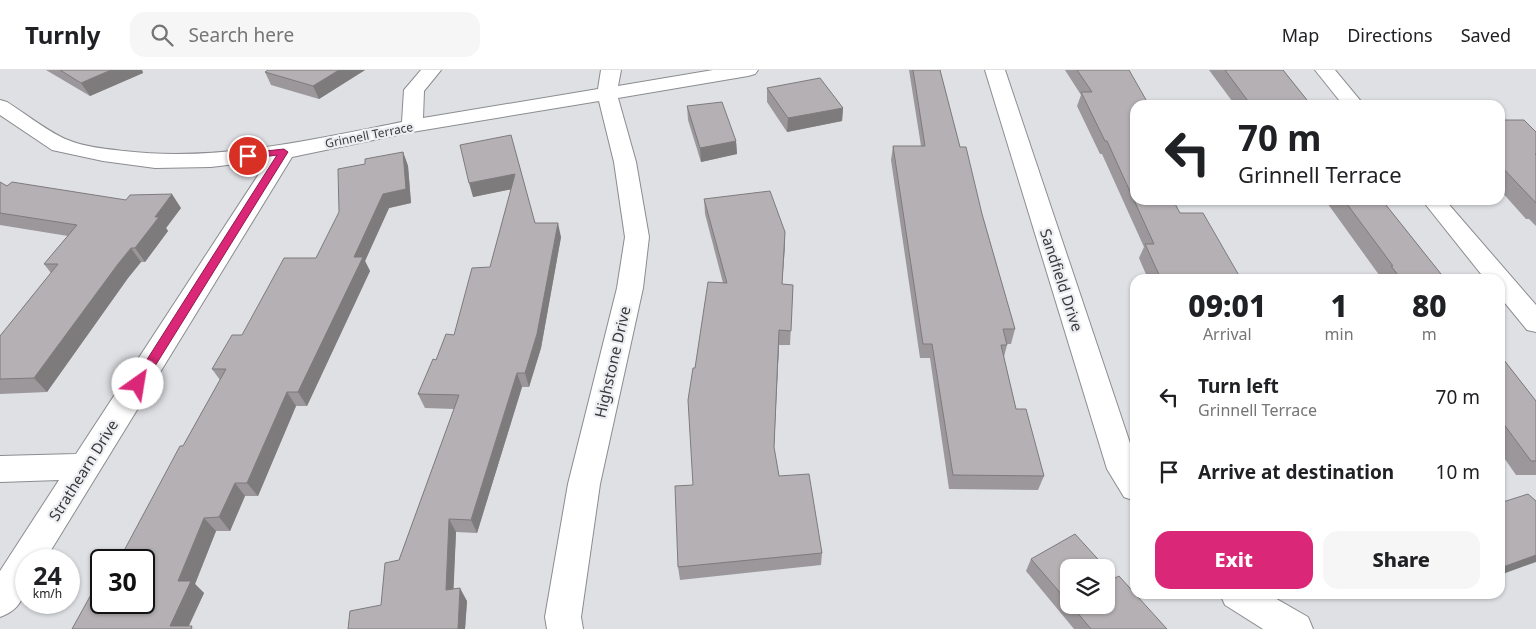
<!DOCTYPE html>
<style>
:root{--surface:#fff;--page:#f6f6f6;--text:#202124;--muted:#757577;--line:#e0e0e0;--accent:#db2777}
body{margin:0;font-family:"Noto Sans",sans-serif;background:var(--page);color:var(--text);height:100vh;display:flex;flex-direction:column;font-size:19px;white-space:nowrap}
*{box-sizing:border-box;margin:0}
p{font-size:16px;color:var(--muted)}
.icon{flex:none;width:28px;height:28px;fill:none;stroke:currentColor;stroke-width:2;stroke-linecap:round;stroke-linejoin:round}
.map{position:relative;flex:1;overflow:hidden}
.drawer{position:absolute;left:1130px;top:204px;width:375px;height:325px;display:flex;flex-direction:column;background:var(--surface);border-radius:15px;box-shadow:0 1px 4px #0004}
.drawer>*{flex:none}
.banner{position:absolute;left:1130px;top:30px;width:375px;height:105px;border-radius:15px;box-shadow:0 1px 4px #0004;background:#fff;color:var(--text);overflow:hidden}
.tools{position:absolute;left:1060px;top:489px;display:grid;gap:10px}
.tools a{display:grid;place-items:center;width:55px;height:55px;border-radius:10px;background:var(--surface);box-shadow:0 1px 4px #0004;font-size:25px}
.speed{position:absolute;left:15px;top:479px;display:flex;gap:10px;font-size:25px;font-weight:700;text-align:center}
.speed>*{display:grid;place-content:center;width:65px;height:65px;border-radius:50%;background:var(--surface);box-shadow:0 1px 4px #0004;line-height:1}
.speed small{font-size:12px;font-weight:400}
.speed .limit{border:2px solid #111;border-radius:8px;background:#fff;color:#111}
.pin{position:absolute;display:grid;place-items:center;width:42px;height:42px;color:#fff;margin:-21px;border:2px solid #fff;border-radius:50%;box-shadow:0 1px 5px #0007}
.me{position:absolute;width:55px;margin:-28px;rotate:32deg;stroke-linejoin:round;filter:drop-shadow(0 0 4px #0008)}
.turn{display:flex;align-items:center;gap:18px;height:105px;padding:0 25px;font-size:22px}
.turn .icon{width:65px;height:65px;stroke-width:2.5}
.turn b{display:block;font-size:35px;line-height:42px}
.eta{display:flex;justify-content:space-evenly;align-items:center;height:85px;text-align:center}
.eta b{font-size:30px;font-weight:800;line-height:35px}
.action{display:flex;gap:10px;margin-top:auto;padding:10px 25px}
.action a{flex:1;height:58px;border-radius:15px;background:var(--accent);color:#fff;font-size:20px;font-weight:800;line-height:58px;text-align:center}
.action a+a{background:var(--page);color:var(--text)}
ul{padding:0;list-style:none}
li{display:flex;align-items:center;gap:15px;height:75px;padding:0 25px}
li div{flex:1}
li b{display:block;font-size:19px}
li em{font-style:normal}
header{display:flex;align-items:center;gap:30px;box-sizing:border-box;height:70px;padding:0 25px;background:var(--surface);border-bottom:1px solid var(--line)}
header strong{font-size:24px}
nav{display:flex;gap:28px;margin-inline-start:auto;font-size:18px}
.search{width:350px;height:45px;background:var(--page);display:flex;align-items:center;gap:12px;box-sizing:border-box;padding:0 18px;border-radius:15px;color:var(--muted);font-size:19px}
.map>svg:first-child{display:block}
</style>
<header>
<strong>Turnly</strong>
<div class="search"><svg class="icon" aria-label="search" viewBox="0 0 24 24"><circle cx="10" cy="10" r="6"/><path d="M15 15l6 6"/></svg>Search here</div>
<nav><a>Map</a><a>Directions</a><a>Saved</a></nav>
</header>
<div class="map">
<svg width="1536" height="559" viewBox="0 0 1536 559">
<rect width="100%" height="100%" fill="#dfe0e4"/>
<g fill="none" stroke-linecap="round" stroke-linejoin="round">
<defs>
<g id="street">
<path d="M421,0H441L424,21L423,48L598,19L601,0H621L618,16L713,0H758L755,4L748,6L618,28L636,92L649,167L643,218L600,414L581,547L583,559H547L545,547L568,414L617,218L625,167L614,92L599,31L412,62L292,87L45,490H26C26,516 28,537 0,547V501L59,410L0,412V386L76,384L268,90L211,97L155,98L103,91L52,80L0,45V30L7,32C23,42 51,64 68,70C85,77 106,79 124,81C218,92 310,70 402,52L404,20Z"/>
<polygon points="985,0 1005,0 1135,388 1135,431 1124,427 1107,399"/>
<polygon points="1315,0 1335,0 1364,35 1343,35"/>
<polygon points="1422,130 1445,130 1536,235 1536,262 1527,260 1500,227 1500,209 1485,209"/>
<polygon points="1220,524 1268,524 1308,547 1313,559 1263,559 1225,535"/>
</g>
</defs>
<!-- street casing -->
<use href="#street" stroke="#8b8c90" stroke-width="2"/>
<!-- street -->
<use href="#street" fill="#fff" fill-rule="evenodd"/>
</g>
<!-- wall -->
<g fill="#9b979a">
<polygon points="46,0 142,0 143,3 90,26"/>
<polygon points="365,0 319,29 271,15 265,2"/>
<polygon points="909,0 940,0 960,77 982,144 1015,259 1011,274 1007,274 1007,275 1004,287 1016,339 1044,406 1038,420 949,419 930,288 920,288 891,90 893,76 921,76"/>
<polygon points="1065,0 1129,0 1135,130 1180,143 1241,209 1148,209 1139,188 1144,177 1102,84 1100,84 1077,36 1081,25"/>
<polygon points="1209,0 1283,0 1311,35 1235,35"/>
<polygon points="767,18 843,38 842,51 787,62 767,32"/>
<polygon points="687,36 736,71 737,84 701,92 688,50"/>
<polygon points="1500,50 1536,62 1536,156 1529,149 1526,149 1500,120"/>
<polygon points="511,65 535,153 561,167 541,278 529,317 522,317 477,463 456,462 453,519 467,531 465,559 348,559 381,535 399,490 454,339 425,338 418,324 436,290 454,265 490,197 511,119 473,127"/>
<polygon points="403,82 408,96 411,133 389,138 365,191 370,201 307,336 296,336 258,426 245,426 230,461 216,461 195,514 204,523 189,556 195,559 101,532 183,376 220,310 212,299 242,265 316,188 365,94"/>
<polygon points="0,112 7,116 181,138 166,158 168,161 145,192 141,192 128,208 47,322 0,324 0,266 51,203 44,194 68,166 0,155"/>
<polygon points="704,129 785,162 782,214 793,215 790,275 779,275 774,379 779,406 822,483 821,495 680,510 678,497 693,415 695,298 723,213 705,144"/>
<polygon points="1325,130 1382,130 1445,209 1382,209"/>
<polygon points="1500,285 1536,331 1536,405 1516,405 1500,382"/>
<polygon points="1031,489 1069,498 1069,535 1106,535 1115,508 1167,559 1074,559 1026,501"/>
</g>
<!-- shaded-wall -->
<g fill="#7e7b7d">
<polygon points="111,0 142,0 143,3 90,26 81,13"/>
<polygon points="339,0 365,0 319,29 313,16"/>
<polygon points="843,38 842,51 787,62 788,48"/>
<polygon points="736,71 737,84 701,92 700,78"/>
<polygon points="403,82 408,96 411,133 389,138 365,191 370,201 307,336 298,322 354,187"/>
<polygon points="515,104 518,118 473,127 469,113"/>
<polygon points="172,124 181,138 166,158 168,161 145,192 135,178 155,147"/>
<polygon points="558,153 561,167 541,278 529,317 525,303"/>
<polygon points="785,162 785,176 781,229 782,214"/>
<polygon points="131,178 141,192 128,208 47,322 34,308 118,194"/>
<polygon points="779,260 779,275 773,390 774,377"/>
<polygon points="517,303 522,317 477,463 471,450"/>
<polygon points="287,322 296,336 258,426 247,413"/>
<polygon points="235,413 245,426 230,461 219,447"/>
<polygon points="204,448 216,461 195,514 204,523 187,559 170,556 178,511"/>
<polygon points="449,449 456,462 453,533 446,520"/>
<polygon points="1536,485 1536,492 1500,505 1500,498"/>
<polygon points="460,518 467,531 465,559 458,559"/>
</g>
<!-- building -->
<g fill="#b4b0b3" stroke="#7e7b7d">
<polygon points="60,0 111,0 81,13"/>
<polygon points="268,0 339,0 313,16 265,2"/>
<polygon points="913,0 940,0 960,77 966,77 982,144 1015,259 1003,259 1007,275 1001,275 1016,339 1026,339 1044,406 953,405 932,274 923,274 893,76 925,76"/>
<polygon points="1077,0 1129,0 1149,35 1135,35 1135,130 1173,130 1180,143 1203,143 1241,209 1161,209 1145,174 1154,174 1107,71 1105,71 1081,22 1092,22"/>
<polygon points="1225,0 1283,0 1311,35 1251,35"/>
<polygon points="820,8 843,38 788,48 767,18"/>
<polygon points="722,32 736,71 700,78 687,36"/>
<polygon points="1500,50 1524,50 1536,62 1536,84 1535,84 1536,85 1536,133 1500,95"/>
<polygon points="511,65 535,153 558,153 537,264 525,303 517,303 471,450 449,449 446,520 460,518 458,559 348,559 350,541 381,535 385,493 399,490 459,325 418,324 433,289 436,290 446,264 454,265 472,198 490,197 515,104 469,113 460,75"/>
<polygon points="403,82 406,119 383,124 354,187 363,187 298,322 287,322 247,413 235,413 219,447 204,448 178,511 191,511 170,556 192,556 191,559 72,559 98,512 101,512 101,532 144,532 144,490 119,490 180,376 183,376 226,299 212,299 232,265 242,265 284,188 316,188 339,142 338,99 365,94 365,89"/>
<polygon points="0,112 7,116 12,112 126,130 130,125 172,124 155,147 159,147 135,178 131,178 118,194 34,308 0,309 0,266 58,194 44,194 77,155 0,143"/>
<polygon points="770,121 785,162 782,214 793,215 791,261 779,260 774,377 779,406 809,404 822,483 678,497 675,416 693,415 688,330 693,298 695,298 708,212 727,213 704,129"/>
<polygon points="1344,130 1382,130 1445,209 1401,209 1391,196 1393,196"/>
<polygon points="1500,285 1536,331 1536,391 1531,391 1500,349"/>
<polygon points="1528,424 1536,431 1536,485 1500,498 1500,433"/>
<polygon points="1075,464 1106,498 1069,498 1069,533 1031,489"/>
<polygon points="1106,498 1115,508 1119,506 1167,559 1091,559 1071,535 1106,535"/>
</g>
<!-- route -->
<polygon fill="#db2777" stroke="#8e194d" points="284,79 288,82 142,317 134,317 132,314 134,310 277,85 248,89 243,86 248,83"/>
<g text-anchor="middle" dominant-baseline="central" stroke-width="4.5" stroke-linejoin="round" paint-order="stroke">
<!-- far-street labels -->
<g font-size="12" fill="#3a3a3c" stroke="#edeef2">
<text transform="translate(369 65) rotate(-11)">Grinnell Terrace</text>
</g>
<!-- street labels -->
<g font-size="15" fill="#3a3a3c" stroke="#edeef2">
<text transform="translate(1062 210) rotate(72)">Sandfield Drive</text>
<text transform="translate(612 292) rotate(-77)">Highstone Drive</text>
<text transform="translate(83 400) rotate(-58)">Strathearn Drive</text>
</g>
</g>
</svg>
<div class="tools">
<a><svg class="icon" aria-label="layers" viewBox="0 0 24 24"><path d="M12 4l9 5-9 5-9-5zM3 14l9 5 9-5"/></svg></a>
</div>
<div class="speed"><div>24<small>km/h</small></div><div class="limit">30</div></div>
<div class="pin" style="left:248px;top:86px;background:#d93025"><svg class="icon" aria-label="arrive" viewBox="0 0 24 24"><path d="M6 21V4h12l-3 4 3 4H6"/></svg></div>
<svg class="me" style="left:138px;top:314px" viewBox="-20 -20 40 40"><circle r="19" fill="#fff"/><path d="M0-13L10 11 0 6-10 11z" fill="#db2777"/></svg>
<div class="banner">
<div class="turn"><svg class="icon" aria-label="left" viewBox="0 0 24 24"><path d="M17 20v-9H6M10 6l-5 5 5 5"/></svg><div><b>70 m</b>Grinnell Terrace</div></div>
</div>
<section class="drawer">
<div class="eta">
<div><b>09:01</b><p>Arrival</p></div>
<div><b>1</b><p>min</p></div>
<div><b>80</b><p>m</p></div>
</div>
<ul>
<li><svg class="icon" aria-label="left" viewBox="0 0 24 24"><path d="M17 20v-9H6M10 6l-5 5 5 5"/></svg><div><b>Turn left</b><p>Grinnell Terrace</p></div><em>70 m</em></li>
<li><svg class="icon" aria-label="arrive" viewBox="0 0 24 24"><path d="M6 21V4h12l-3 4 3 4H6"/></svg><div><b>Arrive at destination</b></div><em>10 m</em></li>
</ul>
<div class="action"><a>Exit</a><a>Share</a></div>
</section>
</div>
